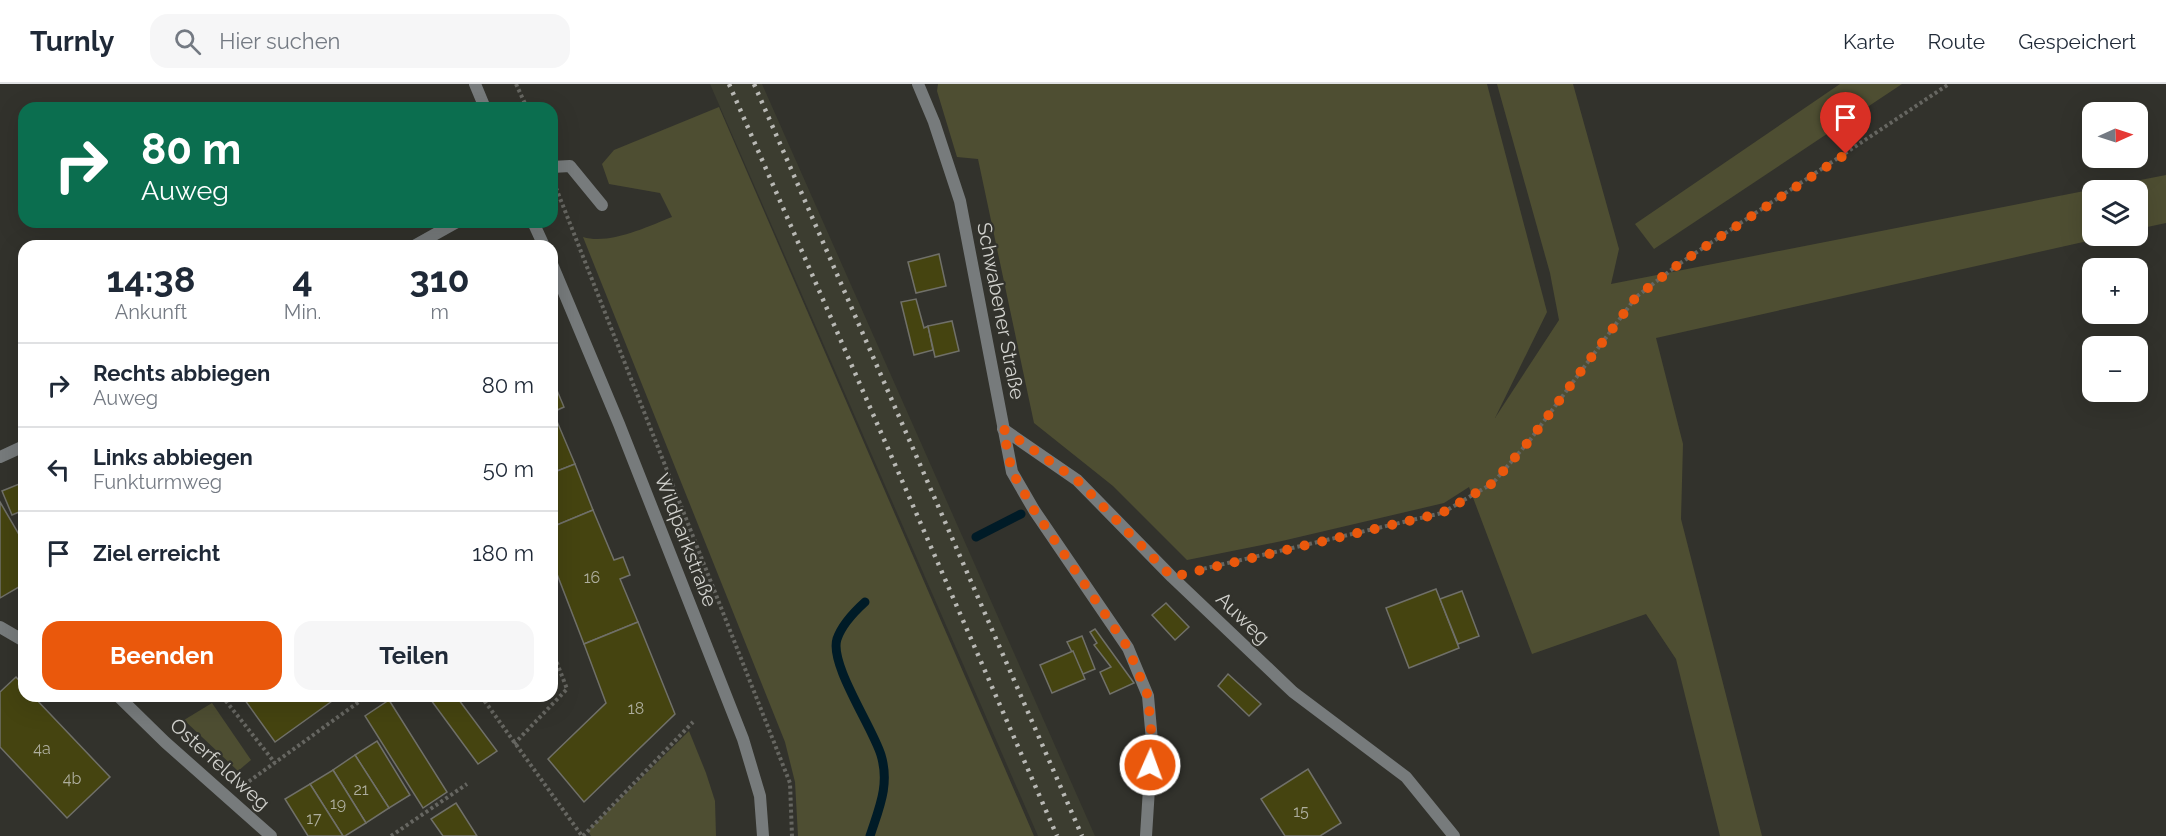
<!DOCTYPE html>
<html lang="de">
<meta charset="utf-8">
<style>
:root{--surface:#fff;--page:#f6f6f7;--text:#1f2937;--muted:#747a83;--line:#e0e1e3;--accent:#ea580c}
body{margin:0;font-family:Raleway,sans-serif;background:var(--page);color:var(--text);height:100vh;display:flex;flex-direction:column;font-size:22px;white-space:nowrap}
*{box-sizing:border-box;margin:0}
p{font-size:20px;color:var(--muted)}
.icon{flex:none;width:33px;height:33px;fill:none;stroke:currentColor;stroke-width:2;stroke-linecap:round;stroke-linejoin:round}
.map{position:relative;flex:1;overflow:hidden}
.details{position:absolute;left:18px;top:156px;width:540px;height:462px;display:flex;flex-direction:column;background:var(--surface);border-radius:18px;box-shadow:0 6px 24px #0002}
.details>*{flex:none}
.banner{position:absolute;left:18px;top:18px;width:540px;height:126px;border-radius:18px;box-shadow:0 6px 24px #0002;background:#0b6e4f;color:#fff;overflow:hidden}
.needle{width:39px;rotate:87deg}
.controls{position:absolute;left:2082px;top:18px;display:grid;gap:12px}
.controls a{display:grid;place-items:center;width:66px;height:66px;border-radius:12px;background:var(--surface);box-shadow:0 6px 24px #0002;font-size:30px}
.pin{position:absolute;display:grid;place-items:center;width:51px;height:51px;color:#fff;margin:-62px -26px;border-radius:50% 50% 50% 0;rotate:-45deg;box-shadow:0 0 6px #0007}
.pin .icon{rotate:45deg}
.me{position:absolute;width:66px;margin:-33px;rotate:2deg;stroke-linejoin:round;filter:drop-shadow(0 0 4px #0008)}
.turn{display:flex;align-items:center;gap:21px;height:126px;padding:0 24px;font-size:27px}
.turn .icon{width:78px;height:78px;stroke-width:2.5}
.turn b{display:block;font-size:42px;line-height:51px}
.eta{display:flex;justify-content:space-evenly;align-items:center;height:102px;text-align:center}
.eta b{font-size:36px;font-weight:700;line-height:42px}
.action{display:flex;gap:12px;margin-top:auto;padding:12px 24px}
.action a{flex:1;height:69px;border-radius:18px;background:var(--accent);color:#fff;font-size:24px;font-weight:700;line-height:69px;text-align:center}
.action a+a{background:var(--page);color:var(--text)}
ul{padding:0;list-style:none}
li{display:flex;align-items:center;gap:18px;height:84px;padding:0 24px;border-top:2px solid var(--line)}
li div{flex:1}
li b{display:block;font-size:22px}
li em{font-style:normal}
header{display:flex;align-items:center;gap:36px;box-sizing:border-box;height:84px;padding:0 30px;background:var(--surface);border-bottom:2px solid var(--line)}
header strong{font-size:28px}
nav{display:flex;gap:33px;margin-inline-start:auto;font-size:21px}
.search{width:420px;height:54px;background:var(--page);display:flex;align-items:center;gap:15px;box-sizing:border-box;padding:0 21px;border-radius:18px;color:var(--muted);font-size:22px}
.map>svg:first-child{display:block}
</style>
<header>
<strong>Turnly</strong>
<div class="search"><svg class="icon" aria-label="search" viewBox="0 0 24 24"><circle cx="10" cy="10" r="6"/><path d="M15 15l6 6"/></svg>Hier suchen</div>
<nav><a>Karte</a><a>Route</a><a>Gespeichert</a></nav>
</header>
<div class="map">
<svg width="2166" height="752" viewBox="0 0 2166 752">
<rect width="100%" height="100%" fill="#32322c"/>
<!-- built -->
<polygon fill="#3c3d30" points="710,0 762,0 1095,752 1038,752"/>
<!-- green -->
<g fill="#4e4e32">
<polygon points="938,0 1487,0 1547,228 1495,334 1559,236 1550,189 1497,0 1573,0 1619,165 1611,200 2166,91 2166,139 2138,145 2138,106 2092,106 2092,152 2110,152 1656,254 1683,360 1681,435 1762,752 1720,752 1676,575 1646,530 1532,570 1469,403 1444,419 1282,457 1187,476 1113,402 1034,339 978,75 957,73 937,7"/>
<polygon points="1840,0 1902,0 1654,165 1635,140"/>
<path d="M719,23L1034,752H798L795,698L785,658L583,153C609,161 647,143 672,133L660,109L609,100L602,80L614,66Z"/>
<polygon points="212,619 251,676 238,687 184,636"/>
<polygon points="689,647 706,689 715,717 716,752 591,752 588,747"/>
</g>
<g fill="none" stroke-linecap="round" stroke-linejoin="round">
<!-- stream -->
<g stroke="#001b27" stroke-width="9">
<polyline points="976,453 1021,430"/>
<path d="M865,518C854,528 842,540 837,555C829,580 873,644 881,671C890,701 879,724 870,752"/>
</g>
</g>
<!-- building -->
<g fill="#454410" stroke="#707069" stroke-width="1.5">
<polygon points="939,170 946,202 916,209 908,178"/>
<polygon points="916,215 924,244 928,242 933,266 914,271 901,218"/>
<polygon points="952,237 959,267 935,273 928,242"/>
<polygon points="556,304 564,323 553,328 575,380 552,389 552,306"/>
<polygon points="575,380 593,426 552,443 552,389"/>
<polygon points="24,398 24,426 12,431 2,407"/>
<polygon points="0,418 24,459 24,500 0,514"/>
<polygon points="593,426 614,476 623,473 630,491 620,495 638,538 584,560 552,477 552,443"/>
<polygon points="1436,505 1459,564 1409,584 1386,524"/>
<polygon points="1462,507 1479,552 1458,560 1440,515"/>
<polygon points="1166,519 1189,543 1175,556 1152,531"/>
<polygon points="638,538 675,630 584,718 548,675 606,619 584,560"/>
<polygon points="1095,545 1134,599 1110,610 1100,588 1111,583 1094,561 1097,559 1090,548"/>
<polygon points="1082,552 1095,585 1083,590 1067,558"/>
<polygon points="1073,567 1085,595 1052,609 1040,581"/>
<polygon points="1228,590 1261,620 1249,632 1218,602"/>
<polygon points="16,593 24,602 24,612 33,612 110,693 67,734 0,663 0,608"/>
<polygon points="242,612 339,612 275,658"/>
<polygon points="428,612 456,612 497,667 478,680"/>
<polygon points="389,616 447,708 423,724 365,632"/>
<polygon points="377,657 410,711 389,724 355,671"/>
<polygon points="355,671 389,724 366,739 333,686"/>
<polygon points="1308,685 1341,739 1320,752 1285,752 1261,715"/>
<polygon points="333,686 366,739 345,752 343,752 310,700"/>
<polygon points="310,700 343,752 308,752 285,715"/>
<polygon points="456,719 477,752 443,752 431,735"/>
</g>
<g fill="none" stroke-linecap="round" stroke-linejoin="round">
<!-- path -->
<g stroke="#666661" stroke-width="4" stroke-dasharray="3 3" stroke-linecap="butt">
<polyline points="516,0 527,24"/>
<polyline points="556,104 790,699 792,752"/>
<polyline points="1198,486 1442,429 1493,399 1530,356 1636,213 1679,180 1949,0"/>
<polyline points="222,612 275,679"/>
<polyline points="481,612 582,752"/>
<polyline points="514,660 567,605 552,566"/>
<polyline points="244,701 367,612"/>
<polyline points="391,752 467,700"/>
<polyline points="583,752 693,638"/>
</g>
<!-- lane -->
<polyline stroke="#777b7c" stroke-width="12" points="552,83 570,82 602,121"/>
<!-- street -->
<g stroke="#777b7c" stroke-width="12">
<polyline points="475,0 485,24"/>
<polyline points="918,0 934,38 960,117 1012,388 1034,426 1128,564 1148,612 1152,657 1146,752"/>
<polyline points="533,138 544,162"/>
<polyline points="414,162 457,138"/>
<polyline points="552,180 619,340 743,655 760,712 763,752"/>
<polyline points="1003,345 1077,396 1172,493 1293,608 1406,693 1454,752"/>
<polyline points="0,373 24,362"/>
<polyline points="0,543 24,557"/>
<polyline points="118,612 165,658 271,752"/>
</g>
<!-- rail -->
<g stroke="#b9b9b5" stroke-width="4.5" stroke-dasharray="3 6" stroke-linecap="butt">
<polyline points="729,0 1057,752"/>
<polyline points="754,0 1082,752"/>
</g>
</g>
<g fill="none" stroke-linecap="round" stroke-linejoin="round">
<!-- route -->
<polyline stroke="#ea580c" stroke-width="10" stroke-dasharray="0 18" points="1150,681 1152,657 1148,612 1128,564 1034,426 1012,388 1003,345 1077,396 1172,493 1442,429 1493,399 1530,356 1636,213 1679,180 1846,70"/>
</g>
<g text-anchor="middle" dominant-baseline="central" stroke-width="4.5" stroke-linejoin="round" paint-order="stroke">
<!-- number labels -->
<g font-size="16" fill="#aeae9e">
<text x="592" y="493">16</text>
<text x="636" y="624">18</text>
<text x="42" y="664">4a</text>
<text x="72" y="694">4b</text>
<text x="361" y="705">21</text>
<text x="338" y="719">19</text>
<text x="1301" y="727">15</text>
<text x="314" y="734">17</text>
</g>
<!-- street labels -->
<g font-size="20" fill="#d1d1cd" stroke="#32322c">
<text transform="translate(1001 227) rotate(79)">Schwabener Straße</text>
<text transform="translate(686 456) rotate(69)">Wildparkstraße</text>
<text transform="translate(1243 534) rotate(44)">Auweg</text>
<text transform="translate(220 680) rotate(42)">Osterfeldweg</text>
</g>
</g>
</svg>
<div class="controls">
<a><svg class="needle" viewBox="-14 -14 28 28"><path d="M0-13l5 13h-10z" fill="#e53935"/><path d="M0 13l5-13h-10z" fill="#747a83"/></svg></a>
<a><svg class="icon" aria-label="layers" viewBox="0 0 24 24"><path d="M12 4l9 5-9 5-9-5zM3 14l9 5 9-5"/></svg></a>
<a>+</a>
<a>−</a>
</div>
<div class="pin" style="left:1846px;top:70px;background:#d93025"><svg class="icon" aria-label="arrive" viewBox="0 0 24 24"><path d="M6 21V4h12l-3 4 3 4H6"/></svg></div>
<svg class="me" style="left:1150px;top:681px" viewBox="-20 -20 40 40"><circle r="17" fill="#ea580c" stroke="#fff" stroke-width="3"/><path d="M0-11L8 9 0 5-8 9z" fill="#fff"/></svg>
<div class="banner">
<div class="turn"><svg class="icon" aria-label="right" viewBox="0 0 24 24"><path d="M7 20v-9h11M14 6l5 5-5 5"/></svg><div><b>80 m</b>Auweg</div></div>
</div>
<section class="details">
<div class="eta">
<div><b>14:38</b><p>Ankunft</p></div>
<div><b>4</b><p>Min.</p></div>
<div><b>310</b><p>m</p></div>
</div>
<ul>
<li><svg class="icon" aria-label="right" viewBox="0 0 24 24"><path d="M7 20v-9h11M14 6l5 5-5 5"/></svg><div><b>Rechts abbiegen</b><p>Auweg</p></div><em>80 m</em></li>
<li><svg class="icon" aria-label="left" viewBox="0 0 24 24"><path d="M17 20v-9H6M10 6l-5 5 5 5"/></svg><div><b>Links abbiegen</b><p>Funkturmweg</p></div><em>50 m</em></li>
<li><svg class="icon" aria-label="arrive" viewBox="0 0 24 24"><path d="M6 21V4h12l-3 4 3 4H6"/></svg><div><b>Ziel erreicht</b></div><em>180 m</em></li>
</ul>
<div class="action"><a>Beenden</a><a>Teilen</a></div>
</section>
</div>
